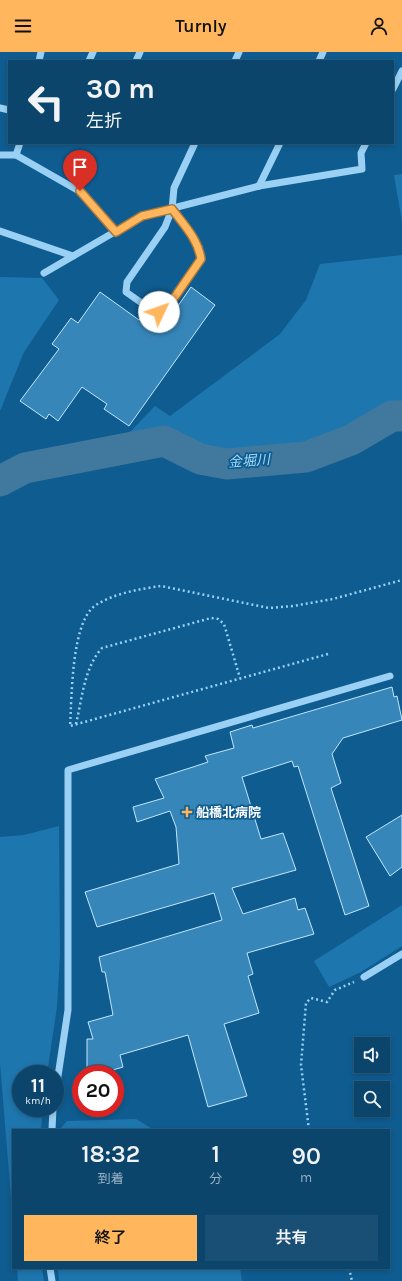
<!DOCTYPE html>
<html lang="ja">
<meta charset="utf-8">
<style>
:root{--surface:#0b456c;--page:#194f74;--text:#f1f3f6;--muted:#9ab1c2;--line:#2b5d7f;--accent:#ffb65c}
body{margin:0;font-family:Karla,"Noto Sans JP",sans-serif;background:var(--page);color:var(--text);height:100vh;display:flex;flex-direction:column;font-size:15px;white-space:nowrap}
*{box-sizing:border-box;margin:0}
p{font-size:13px;color:var(--muted)}
.icon{flex:none;width:22px;height:22px;fill:none;stroke:currentColor;stroke-width:2;stroke-linecap:round;stroke-linejoin:round}
.map{position:relative;flex:1;overflow:hidden}
.side{position:absolute;left:12px;top:1077px;width:378px;height:140px;display:flex;flex-direction:column;background:var(--surface);border-radius:0px;box-shadow:0 2px 6px #0003,0 0 0 1px var(--line)}
.side>*{flex:none}
.top-card{position:absolute;left:8px;top:8px;width:386px;height:84px;border-radius:0px;box-shadow:0 2px 6px #0003,0 0 0 1px var(--line);background:#0b456c;color:var(--text);overflow:hidden}
.tools{position:absolute;left:354px;top:985px;display:grid;gap:8px}
.tools a{display:grid;place-items:center;width:36px;height:36px;border-radius:0px;background:var(--surface);box-shadow:0 2px 6px #0003,0 0 0 1px var(--line);font-size:20px}
.speed{position:absolute;left:12px;top:1013px;display:flex;gap:8px;font-size:20px;font-weight:700;text-align:center}
.speed>*{display:grid;place-content:center;width:52px;height:52px;border-radius:50%;background:var(--surface);box-shadow:0 2px 6px #0003,0 0 0 1px var(--line);line-height:1}
.speed small{font-size:10px;font-weight:400}
.speed .limit{border:6px solid #d22;background:#fff;color:#111}
.pin{position:absolute;display:grid;place-items:center;width:34px;height:34px;color:#fff;margin:-41px -17px;border-radius:50% 50% 50% 0;rotate:-45deg;box-shadow:0 0 4px #0007}
.pin .icon{rotate:45deg}
.me{position:absolute;width:44px;margin:-22px;rotate:48deg;stroke-linejoin:round;filter:drop-shadow(0 0 3px #0008)}
.turn{display:flex;align-items:center;gap:14px;height:84px;padding:0 12px;font-size:18px}
.turn .icon{width:52px;height:52px;stroke-width:2.5}
.turn b{display:block;font-size:28px;line-height:34px}
.eta{display:flex;justify-content:space-evenly;align-items:center;height:68px;text-align:center}
.eta b{font-size:24px;font-weight:600;line-height:28px}
.button{display:flex;gap:8px;margin-top:auto;padding:8px 12px}
.button a{flex:1;height:46px;border-radius:0px;background:var(--accent);color:#111;font-size:16px;font-weight:600;line-height:46px;text-align:center}
.button a+a{background:var(--page);color:var(--text)}
header{display:flex;justify-content:space-between;align-items:center;height:52px;padding:0 12px;background:var(--accent);color:#111;font-size:18px;font-weight:600}
.map>svg:first-child{display:block}
</style>
<header><svg class="icon" aria-label="menu" viewBox="0 0 24 24"><path d="M4 6h16M4 12h16M4 18h16"/></svg>Turnly<svg class="icon" aria-label="person" viewBox="0 0 24 24"><circle cx="12" cy="8" r="4"/><path d="M4 21q1-7 8-7t8 7"/></svg></header>
<div class="map">
<svg width="402" height="1229" viewBox="0 0 402 1229">
<rect width="100%" height="100%" fill="#0f5c90"/>
<!-- green -->
<g fill="#1e76ae">
<polygon points="402,122 402,170 394,123"/>
<polygon points="402,203 402,359 384,359 348,385 305,398 227,407 160,382 129,390 127,383 155,354 170,364 280,282 306,248 320,212"/>
<polygon points="0,225 42,226 59,248 24,300 0,359"/>
<polygon points="59,774 60,903 57,955 47,1022 21,1022 21,1056 43,1056 41,1078 13,1078 13,1170 0,1011 0,785 24,783"/>
<polygon points="402,853 402,894 361,920 329,935 314,909"/>
<polygon points="136,1067 154,1078 59,1078 67,1069"/>
<polygon points="17,1216 42,1216 44,1229 18,1229"/>
<polygon points="58,1216 240,1216 242,1229 59,1229"/>
</g>
<g fill="none" stroke-linecap="round" stroke-linejoin="round">
<!-- river -->
<polyline stroke="#40789e" stroke-width="31" points="0,429 25,416 164,389 200,407 227,412 306,405 351,388 392,364 402,364"/>
</g>
<!-- building -->
<g fill="#3786b9" stroke="#c1e6fe">
<polygon points="191,235 215,253 129,374 104,357 107,352 82,335 58,369 49,362 46,367 20,349 59,297 52,292 71,266 78,271 100,240 139,268 142,263 162,277"/>
<polygon points="392,635 394,645 397,644 402,668 343,686 332,702 341,731 331,736 369,854 345,863 298,714 294,715 292,709 242,725 261,787 283,781 296,818 232,836 243,862 295,846 298,858 305,856 314,882 247,901 253,922 248,924 259,961 224,972 247,1044 208,1055 188,983 120,1003 123,1015 99,1022 87,1022 87,987 93,987 88,970 113,963 105,920 102,920 99,905 222,868 214,841 97,875 85,840 179,812 176,775 170,759 137,770 133,755 164,746 155,727 193,715 208,710 205,704 234,696 230,680 252,673 253,676"/>
<polygon points="402,763 402,815 390,824 366,785"/>
</g>
<g fill="none" stroke-linecap="round" stroke-linejoin="round">
<!-- path -->
<g stroke="#99d0f3" stroke-width="2.5" stroke-dasharray="2 3" stroke-linecap="butt">
<path d="M328,602L70,674C72,645 71,569 96,553C115,541 140,537 161,534L269,556L293,554L333,547L402,528"/>
<path d="M76,672C82,647 84,616 102,596L211,566L218,567L224,572L240,626"/>
<polyline points="309,1078 301,1013 306,951 311,946 327,950 335,938 354,930"/>
<polyline points="349,1216 352,1229"/>
</g>
<!-- minor -->
<g stroke="#99d0f3" stroke-width="7">
<polyline points="39,9 41,0"/>
<polyline points="89,9 93,0"/>
<polyline points="136,9 140,0"/>
<polyline points="235,9 239,0"/>
<polyline points="319,9 323,0"/>
<polyline points="393,37 402,19"/>
<polyline points="0,56 9,58"/>
<polyline points="0,103 16,103 79,139 116,179"/>
<polyline points="16,103 20,91"/>
<polyline points="259,134 280,91"/>
<polygon points="172,157 199,195 201,207 165,259 153,259 126,240 127,230 165,175"/>
<polyline points="172,157 174,136 195,91"/>
<polyline points="0,179 73,204"/>
<polyline points="44,221 142,164 259,134 362,117 361,101 366,91"/>
<polyline points="364,925 402,902"/>
<polyline points="55,1044 68,958 68,718 390,624"/>
<polyline points="52,1078 53,1056"/>
<polyline points="50,1216 52,1229"/>
</g>
</g>
<g fill="none" stroke-linecap="round" stroke-linejoin="round">
<defs>
<path id="route" d="M80,139L116,180L142,164L172,157C184,173 198,187 201,207L165,259L159,260"/>
</defs>
<!-- route casing -->
<use href="#route" stroke="#a6763c" stroke-width="10"/>
<!-- route -->
<use href="#route" stroke="#ffb65c" stroke-width="7"/>
</g>
<!-- markers -->
<path fill="#ffb65c" stroke="#0f5c90" stroke-width="1.5" d="M185 754h4v4h4v4h-4v4h-4v-4h-4v-4h4z"/>
<g text-anchor="middle" dominant-baseline="central" stroke-width="3.5" stroke-linejoin="round" paint-order="stroke">
<!-- poi labels -->
<g font-size="13" font-weight="bold" fill="#fff" stroke="#0f5c90" text-anchor="start">
<text x="196" y="760">船橋北病院</text>
</g>
<!-- water labels -->
<g font-size="14" font-style="italic" fill="#a5dafa" stroke="#0f5c90">
<text transform="translate(249 409) rotate(-4)">金堀川</text>
</g>
</g>
</svg>
<div class="tools">
<a><svg class="icon" aria-label="sound" viewBox="0 0 24 24"><path d="M4 9h4l5-4v14l-5-4H4zM17 9q2 3 0 6"/></svg></a>
<a><svg class="icon" aria-label="search" viewBox="0 0 24 24"><circle cx="10" cy="10" r="6"/><path d="M15 15l6 6"/></svg></a>
</div>
<div class="speed"><div>11<small>km/h</small></div><div class="limit">20</div></div>
<div class="pin" style="left:80px;top:139px;background:#d93025"><svg class="icon" aria-label="arrive" viewBox="0 0 24 24"><path d="M6 21V4h12l-3 4 3 4H6"/></svg></div>
<svg class="me" style="left:159px;top:260px" viewBox="-20 -20 40 40"><circle r="19" fill="#fff"/><path d="M0-13L10 11 0 6-10 11z" fill="#ffb65c"/></svg>
<div class="top-card">
<div class="turn"><svg class="icon" aria-label="left" viewBox="0 0 24 24"><path d="M17 20v-9H6M10 6l-5 5 5 5"/></svg><div><b>30 m</b>左折</div></div>
</div>
<section class="side">
<div class="eta">
<div><b>18:32</b><p>到着</p></div>
<div><b>1</b><p>分</p></div>
<div><b>90</b><p>m</p></div>
</div>
<div class="button"><a>終了</a><a>共有</a></div>
</section>
</div>
